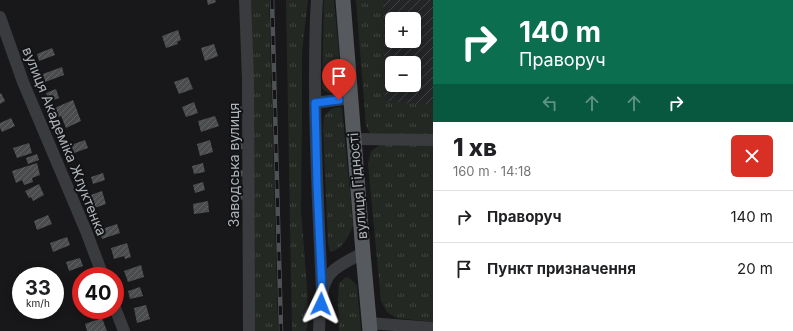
<!DOCTYPE html>
<html lang="uk">
<meta charset="utf-8">
<style>
:root{--surface:#fff;--page:#f6f6f6;--text:#202124;--muted:#757577;--line:#e0e0e0}
body{margin:0;font-family:Inter,sans-serif;background:var(--page);color:var(--text);height:100vh;display:flex;flex-direction:column;font-size:15px;white-space:nowrap}
*{box-sizing:border-box;margin:0}
p{font-size:13px;color:var(--muted)}
.icon{flex:none;width:22px;height:22px;fill:none;stroke:currentColor;stroke-width:2;stroke-linecap:round;stroke-linejoin:round}
.map{position:relative;flex:1;overflow:hidden}
.details{display:flex;flex-direction:column;background:var(--surface);width:360px}
.details>*{flex:none}
.top-card{background:#0b6e4f;color:#fff;overflow:hidden}
.fabs{position:absolute;left:385px;top:12px;display:grid;gap:8px}
.fabs a{display:grid;place-items:center;width:36px;height:36px;border-radius:6px;background:var(--surface);box-shadow:0 2px 10px #0003;font-size:20px}
.speed{position:absolute;left:12px;top:267px;display:flex;gap:8px;font-size:20px;font-weight:700;text-align:center}
.speed>*{display:grid;place-content:center;width:52px;height:52px;border-radius:50%;background:var(--surface);box-shadow:0 2px 10px #0003;line-height:1}
.speed small{font-size:10px;font-weight:400}
.speed .limit{border:6px solid #d22;background:#fff;color:#111}
.pin{position:absolute;display:grid;place-items:center;width:34px;height:34px;color:#fff;margin:-41px -17px;border-radius:50% 50% 50% 0;rotate:-45deg;box-shadow:0 0 4px #0007}
.pin .icon{rotate:45deg}
.me{position:absolute;width:44px;margin:-22px;rotate:2deg;stroke-linejoin:round;filter:drop-shadow(0 0 3px #0008)}
.turn{display:flex;align-items:center;gap:14px;height:84px;padding:0 20px;font-size:18px}
.turn .icon{width:52px;height:52px;stroke-width:2.5}
.turn b{display:block;font-size:28px;line-height:34px}
.lanes{display:flex;align-items:center;height:38px;padding:0 20px;background:#0003;justify-content:center;gap:20px;direction:ltr}
.lanes .off{opacity:.35}
.round{display:grid;place-items:center;flex:none;width:42px;height:42px;border-radius:6px;background:var(--page)}
.overview{display:flex;align-items:center;justify-content:space-between;height:68px;padding:0 20px}
h1{font-size:24px;font-weight:800;line-height:30px}
ul{padding:0;list-style:none}
li{display:flex;align-items:center;gap:12px;height:52px;padding:0 20px;border-top:1px solid var(--line)}
li div{flex:1}
li b{display:block;font-size:15px}
li em{font-style:normal}
main{display:flex;flex:1;min-height:0}
.map>svg:first-child{display:block}
</style>
<main>
<div class="map">
<svg width="433" height="331" viewBox="0 0 433 331">
<defs>
<pattern id="industrial-furrows" width="10" height="10" patternUnits="userSpaceOnUse"><rect width="10" height="10" fill="#242526"/><path d="M-1 1l2-2M0 10L10 0M9 11l2-2" fill="none" stroke="#414243"/></pattern>
<pattern id="grass-tufts" width="24" height="20" patternUnits="userSpaceOnUse"><rect width="24" height="20" fill="#232922"/><path d="M3 7l-1-3M5 7V3M7 7l1-3M15 17l-1-3M17 17v-4M19 17l1-3" fill="none" stroke="#404640"/></pattern>
<pattern id="building-hatch" width="6" height="6" patternUnits="userSpaceOnUse"><rect width="6" height="6" fill="#4a4c4e"/><path d="M-1 1l2-2M0 6l6-6M5 7l2-2" fill="none" stroke="#616365"/></pattern>
</defs>
<rect width="100%" height="100%" fill="#18181a"/>
<!-- industrial -->
<path fill="url(#industrial-furrows)" fill-rule="evenodd" d="M359,0H433V105L379,106ZM392,19H414V41H392ZM392,63H414V85H392Z"/>
<!-- grass -->
<g fill="url(#grass-tufts)">
<polygon points="247,0 269,0 278,331 249,331"/>
<polygon points="286,0 308,0 302,52 302,113 301,211 307,287 308,323 306,331 292,331"/>
<path d="M324,0H334L341,79C339,93 334,99 322,88Z"/>
<polygon points="356,0 383,0 385,101 433,105 433,135 370,133 366,126"/>
<path d="M339,107L342,108L353,226C348,237 343,249 330,252L328,244L323,129L324,116L331,109Z"/>
<polygon points="384,142 433,143 433,322 396,318 387,312 381,301 368,164 371,151"/>
<polygon points="346,277 351,279 357,286 361,331 339,331 338,298 339,283"/>
</g>
<!-- building -->
<g fill="url(#building-hatch)">
<polygon points="207,0 215,0 216,2 208,5"/>
<polygon points="178,30 181,40 177,42 178,44 166,48 162,36"/>
<polygon points="214,44 218,56 205,61 201,48"/>
<polygon points="52,48 55,55 39,61 37,54"/>
<polygon points="62,67 64,75 45,82 43,74"/>
<polygon points="188,77 193,89 179,94 174,82"/>
<polygon points="56,89 59,98 49,102 46,93"/>
<polygon points="1,93 5,101 0,104 0,94"/>
<polygon points="73,100 81,121 66,128 61,116 54,119 50,110"/>
<polygon points="194,102 198,113 186,117 182,107"/>
<polygon points="241,106 243,113 232,116 230,109"/>
<polygon points="215,116 219,126 201,132 198,121"/>
<polygon points="11,118 15,126 2,132 0,128 0,123"/>
<polygon points="85,140 88,148 74,153 71,145"/>
<polygon points="210,140 213,152 200,156 197,144"/>
<polygon points="244,142 245,148 236,150 234,144"/>
<polygon points="29,143 32,153 17,158 13,148"/>
<polygon points="37,154 39,160 28,164 26,158"/>
<polygon points="37,163 40,175 32,178 33,182 24,185 22,180 16,183 12,171"/>
<polygon points="203,163 205,172 194,174 192,166"/>
<polygon points="243,170 244,176 235,178 233,172"/>
<polygon points="103,173 105,180 93,184 91,177"/>
<polygon points="203,182 205,190 195,193 193,185"/>
<polygon points="39,184 44,195 33,201 31,197 29,198 25,191"/>
<polygon points="102,191 106,204 92,209 88,196"/>
<polygon points="242,194 244,199 234,201 233,195"/>
<polygon points="208,201 209,212 194,214 193,204"/>
<polygon points="48,215 52,224 37,230 34,221"/>
<polygon points="117,224 120,233 102,239 99,230"/>
<polygon points="67,237 70,245 53,252 50,243"/>
<polygon points="127,243 131,257 125,259 124,256 114,259 111,248"/>
<polygon points="80,258 83,266 69,271 66,262"/>
<polygon points="141,265 144,277 128,282 124,271"/>
<polygon points="140,287 143,296 130,299 128,291"/>
<polygon points="146,305 150,319 137,323 134,308"/>
<polygon points="102,318 107,331 87,331 85,324"/>
</g>
<g fill="none" stroke-linecap="round" stroke-linejoin="round">
<!-- minor -->
<g stroke="#393b3e" stroke-width="12">
<polyline points="245,0 248,80 249,331"/>
<path d="M317,0C315,28 315,57 315,85C315,154 319,223 322,292"/>
<polyline points="0,17 23,82 86,231 103,276"/>
<polyline points="315,103 351,98"/>
<polyline points="354,139 433,140"/>
<polyline points="115,308 124,331"/>
<polyline points="369,323 433,328"/>
<path d="M319,331C320,314 319,286 331,273C339,264 352,259 363,253"/>
</g>
<!-- major -->
<polyline stroke="#56595d" stroke-width="15" points="343,0 363,253 370,331"/>
<defs>
<polyline id="rail" points="272,0 281,331"/>
</defs>
<!-- rail casing -->
<use href="#rail" stroke="#4f5255" stroke-width="4.5"/>
<!-- rail -->
<use href="#rail" stroke="#131315" stroke-width="3" stroke-dasharray="9" stroke-linecap="butt"/>
</g>
<g fill="none" stroke-linecap="round" stroke-linejoin="round">
<defs>
<polyline id="route" points="321,304 322,292 317,185 315,103 339,100"/>
</defs>
<!-- route casing -->
<use href="#route" stroke="#114b97" stroke-width="10"/>
<!-- route -->
<use href="#route" stroke="#1a73e8" stroke-width="7"/>
</g>
<g text-anchor="middle" dominant-baseline="central" stroke-width="4" stroke-linejoin="round" paint-order="stroke">
<!-- street labels -->
<g font-size="14" fill="#acb3b8" stroke="#131315">
<text transform="translate(65 141) rotate(68)">вулиця Академіка Жлуктенка</text>
<text transform="translate(233 165) rotate(-90)">Заводська вулиця</text>
<text transform="translate(357 186) rotate(-95)">вулиця Гідності</text>
</g>
</g>
</svg>
<div class="fabs">
<a>+</a>
<a>−</a>
</div>
<div class="speed"><div>33<small>km/h</small></div><div class="limit">40</div></div>
<div class="pin" style="left:339px;top:100px;background:#d93025"><svg class="icon" aria-label="arrive" viewBox="0 0 24 24"><path d="M6 21V4h12l-3 4 3 4H6"/></svg></div>
<svg class="me" style="left:321px;top:304px" viewBox="-20 -20 40 40"><path d="M0-17L14 15 0 8-14 15z" fill="#1a73e8" stroke="#fff" stroke-width="4"/></svg>
</div>
<section class="details">
<div class="top-card">
<div class="turn"><svg class="icon" aria-label="right" viewBox="0 0 24 24"><path d="M7 20v-9h11M14 6l5 5-5 5"/></svg><div><b>140 m</b>Праворуч</div></div>
<div class="lanes"><svg class="icon off" aria-label="left" viewBox="0 0 24 24"><path d="M17 20v-9H6M10 6l-5 5 5 5"/></svg><svg class="icon off" aria-label="ahead" viewBox="0 0 24 24"><path d="M12 20V5M6 11l6-6 6 6"/></svg><svg class="icon off" aria-label="ahead" viewBox="0 0 24 24"><path d="M12 20V5M6 11l6-6 6 6"/></svg><svg class="icon" aria-label="right" viewBox="0 0 24 24"><path d="M7 20v-9h11M14 6l5 5-5 5"/></svg></div>
</div>
<div class="overview"><div><h1>1 хв</h1><p>160 m · 14:18</p></div><a class="round" style="background:#d93025;color:#fff"><svg class="icon" aria-label="close" viewBox="0 0 24 24"><path d="M6 6l12 12M18 6L6 18"/></svg></a></div>
<ul>
<li><svg class="icon" aria-label="right" viewBox="0 0 24 24"><path d="M7 20v-9h11M14 6l5 5-5 5"/></svg><div><b>Праворуч</b></div><em>140 m</em></li>
<li><svg class="icon" aria-label="arrive" viewBox="0 0 24 24"><path d="M6 21V4h12l-3 4 3 4H6"/></svg><div><b>Пункт призначення</b></div><em>20 m</em></li>
</ul>
</section>
</main>
